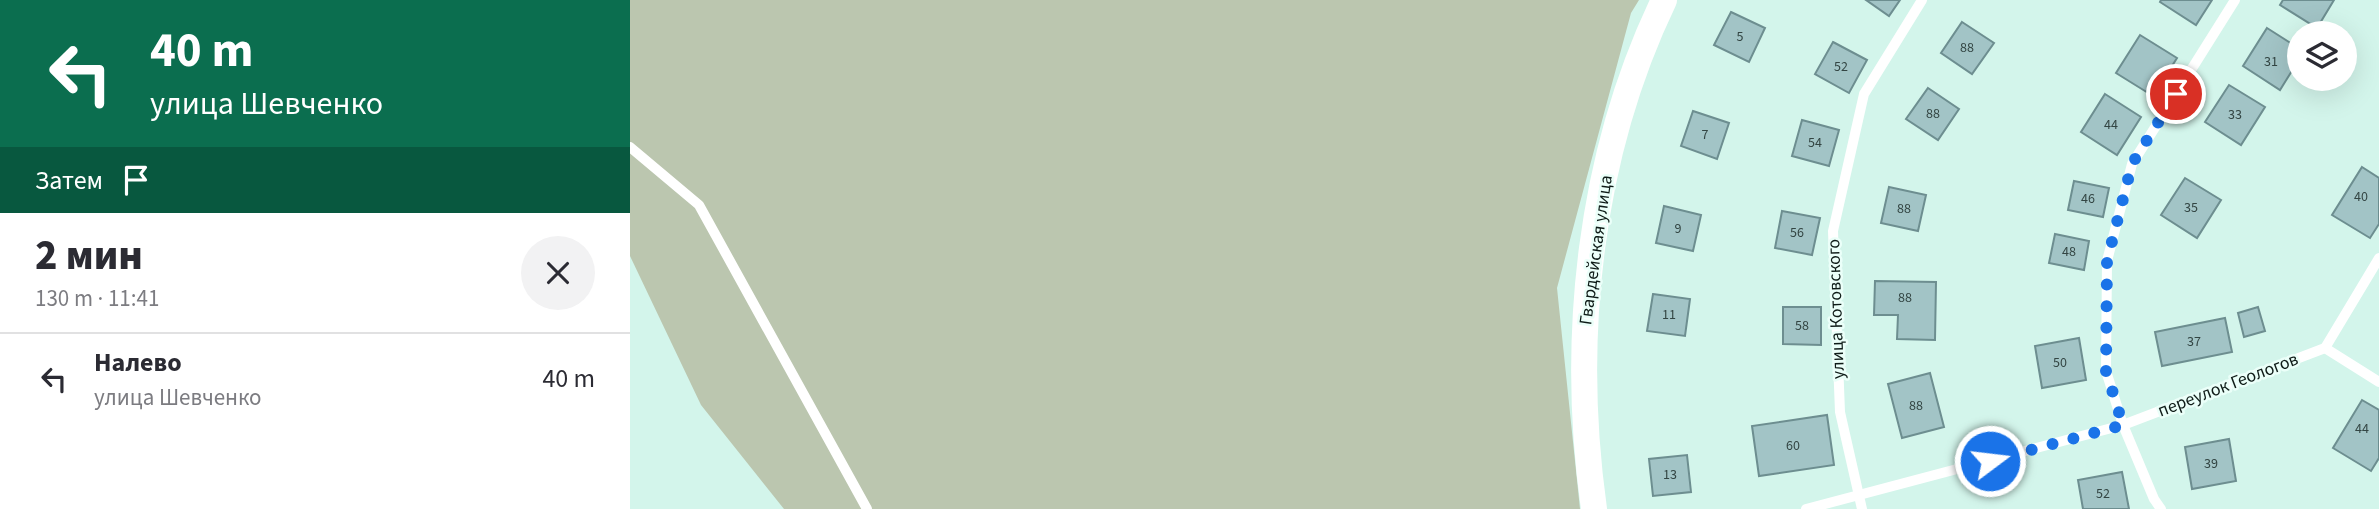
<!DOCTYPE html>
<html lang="ru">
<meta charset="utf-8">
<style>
:root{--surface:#fff;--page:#f2f2f3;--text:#2b2b33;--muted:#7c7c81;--line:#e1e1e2}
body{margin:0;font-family:"Source Sans 3",sans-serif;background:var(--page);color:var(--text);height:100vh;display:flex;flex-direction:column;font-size:26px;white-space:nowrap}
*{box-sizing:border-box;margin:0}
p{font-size:23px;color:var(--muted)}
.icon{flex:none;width:38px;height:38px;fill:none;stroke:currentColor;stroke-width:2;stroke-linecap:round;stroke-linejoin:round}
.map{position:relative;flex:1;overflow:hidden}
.drawer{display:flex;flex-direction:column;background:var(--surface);width:630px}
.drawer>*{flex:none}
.top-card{background:#0b6e4f;color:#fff;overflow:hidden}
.fabs{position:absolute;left:1657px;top:21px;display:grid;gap:14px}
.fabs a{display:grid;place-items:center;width:70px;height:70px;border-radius:50%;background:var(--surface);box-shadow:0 7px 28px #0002;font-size:35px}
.pin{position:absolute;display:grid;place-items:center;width:60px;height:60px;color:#fff;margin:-30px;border:4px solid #fff;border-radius:50%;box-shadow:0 2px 7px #0007}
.me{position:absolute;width:77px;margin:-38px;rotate:75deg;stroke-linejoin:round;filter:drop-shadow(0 0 5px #0008)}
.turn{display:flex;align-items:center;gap:24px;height:147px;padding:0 35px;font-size:32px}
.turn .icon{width:91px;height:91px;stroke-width:2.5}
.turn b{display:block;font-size:49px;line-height:60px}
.then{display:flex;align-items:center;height:66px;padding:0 35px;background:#0003;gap:14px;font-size:26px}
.round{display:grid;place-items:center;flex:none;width:74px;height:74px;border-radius:37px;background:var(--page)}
.headline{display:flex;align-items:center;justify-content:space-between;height:119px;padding:0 35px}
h1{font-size:42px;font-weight:800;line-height:52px}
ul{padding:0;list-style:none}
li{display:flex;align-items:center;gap:21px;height:91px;padding:0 35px;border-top:2px solid var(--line)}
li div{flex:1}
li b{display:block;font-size:26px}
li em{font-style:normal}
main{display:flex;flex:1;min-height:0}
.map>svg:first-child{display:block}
</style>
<main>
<section class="drawer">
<div class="top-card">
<div class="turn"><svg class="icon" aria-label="left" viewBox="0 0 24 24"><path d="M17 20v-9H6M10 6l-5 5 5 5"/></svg><div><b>40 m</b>улица Шевченко</div></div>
<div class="then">Затем<svg class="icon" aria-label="arrive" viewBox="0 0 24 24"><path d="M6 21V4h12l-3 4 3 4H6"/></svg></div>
</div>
<div class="headline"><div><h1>2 мин</h1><p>130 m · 11:41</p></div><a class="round"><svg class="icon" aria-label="close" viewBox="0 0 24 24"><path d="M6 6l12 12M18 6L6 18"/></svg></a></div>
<ul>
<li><svg class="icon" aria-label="left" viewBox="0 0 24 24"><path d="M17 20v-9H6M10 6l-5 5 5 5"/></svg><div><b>Налево</b><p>улица Шевченко</p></div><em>40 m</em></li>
</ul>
</section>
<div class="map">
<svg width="1749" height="509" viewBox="0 0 1749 509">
<rect width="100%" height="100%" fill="#d3f5eb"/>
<!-- green -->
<polygon fill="#bbc6af" points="0,0 1009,0 1001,13 927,288 950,509 154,509 71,405 0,256"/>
<!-- building -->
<g fill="#a2c4c6" stroke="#6d8e90" stroke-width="2">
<polygon points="1236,0 1270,0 1259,16"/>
<polygon points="1531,0 1582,0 1566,25 1530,2"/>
<polygon points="1653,0 1704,0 1687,28 1650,5"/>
<polygon points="1101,12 1135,28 1119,62 1084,45"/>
<polygon points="1332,22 1364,43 1342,74 1311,53"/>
<polygon points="1637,28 1670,49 1670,58 1650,90 1613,66"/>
<polygon points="1510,35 1547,58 1523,96 1486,73"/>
<polygon points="1203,42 1237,60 1219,93 1185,74"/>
<polygon points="1599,85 1635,107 1611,145 1575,122"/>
<polygon points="1298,88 1329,109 1308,140 1276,119"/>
<polygon points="1475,94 1511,117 1487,155 1451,132"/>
<polygon points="1063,111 1099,123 1087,159 1051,146"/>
<polygon points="1172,120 1209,130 1199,166 1162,156"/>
<polygon points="1732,167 1749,178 1749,224 1740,238 1702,215"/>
<polygon points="1555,178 1591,200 1567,238 1531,215"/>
<polygon points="1444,181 1479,188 1473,217 1438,210"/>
<polygon points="1259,187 1296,195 1288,231 1251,223"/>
<polygon points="1034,206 1071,215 1063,251 1026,243"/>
<polygon points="1152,211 1190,218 1182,255 1145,248"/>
<polygon points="1425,234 1459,241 1454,270 1419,263"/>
<polygon points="1245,281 1306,282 1305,340 1267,339 1268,315 1244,315"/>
<polygon points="1023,294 1060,299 1055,336 1017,331"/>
<polygon points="1153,307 1191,307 1191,345 1153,344"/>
<polygon points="1628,307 1635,331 1614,337 1608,313"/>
<polygon points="1595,318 1602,352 1532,366 1525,332"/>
<polygon points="1449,338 1456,380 1412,388 1405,346"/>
<polygon points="1300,373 1314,427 1272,438 1258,384"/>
<polygon points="1732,400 1749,410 1749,458 1741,471 1703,448"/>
<polygon points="1197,415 1204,465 1129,476 1122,426"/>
<polygon points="1599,439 1606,481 1562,489 1555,447"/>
<polygon points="1057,455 1061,492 1023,496 1019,459"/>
<polygon points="1492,472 1499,509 1453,509 1448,480"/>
</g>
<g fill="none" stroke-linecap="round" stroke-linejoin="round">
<!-- lane -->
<g stroke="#fff" stroke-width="10">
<polyline points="0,147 69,205 237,509"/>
<polyline points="1695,348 1749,258"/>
<polyline points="1695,348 1749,382"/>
<polyline points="1176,509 1493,425 1695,348"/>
<polyline points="1232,509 1210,412 1203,231 1234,94 1292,0"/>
<polyline points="1531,509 1524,499 1493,425 1476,371 1477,261 1502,164 1605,0"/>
</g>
<!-- secondary -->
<path stroke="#fff" stroke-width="26" d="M964,509C940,339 959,156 1034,0"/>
</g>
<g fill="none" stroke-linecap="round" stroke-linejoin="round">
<!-- route -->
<polyline stroke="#1a73e8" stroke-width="12" stroke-dasharray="0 21.6" points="1360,461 1493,425 1476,371 1477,261 1502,164 1546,94"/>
</g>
<g text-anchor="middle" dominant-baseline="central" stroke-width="5" stroke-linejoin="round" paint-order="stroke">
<!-- number labels -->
<g font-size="14" fill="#334543">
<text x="1110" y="37">5</text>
<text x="1337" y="48">88</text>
<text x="1641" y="62">31</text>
<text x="1211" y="67">52</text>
<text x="1303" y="114">88</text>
<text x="1605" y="115">33</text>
<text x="1481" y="125">44</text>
<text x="1075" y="135">7</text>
<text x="1185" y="143">54</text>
<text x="1731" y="197">40</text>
<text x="1458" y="199">46</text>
<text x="1561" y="208">35</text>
<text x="1274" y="209">88</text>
<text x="1048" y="229">9</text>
<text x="1167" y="233">56</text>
<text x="1439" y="252">48</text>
<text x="1275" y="298">88</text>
<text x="1039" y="315">11</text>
<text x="1172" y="326">58</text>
<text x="1564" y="342">37</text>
<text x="1430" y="363">50</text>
<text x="1286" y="406">88</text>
<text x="1732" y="429">44</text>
<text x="1163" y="446">60</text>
<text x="1581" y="464">39</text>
<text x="1040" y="475">13</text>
<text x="1473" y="494">52</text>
</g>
<!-- street labels -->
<g font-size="18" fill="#0e1b17" stroke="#ebfff9">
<text transform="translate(966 250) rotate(-82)">Гвардейская улица</text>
<text transform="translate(1206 309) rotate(-92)">улица Котовского</text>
<text transform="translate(1598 385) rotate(-21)">переулок Геологов</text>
</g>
</g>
</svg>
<div class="fabs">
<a><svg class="icon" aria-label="layers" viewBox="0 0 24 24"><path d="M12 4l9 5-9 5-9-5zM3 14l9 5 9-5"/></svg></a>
</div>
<div class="pin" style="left:1546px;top:94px;background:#d93025"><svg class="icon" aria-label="arrive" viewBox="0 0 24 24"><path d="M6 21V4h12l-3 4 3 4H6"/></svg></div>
<svg class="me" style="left:1360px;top:461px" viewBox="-20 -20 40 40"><circle r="17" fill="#1a73e8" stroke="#fff" stroke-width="3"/><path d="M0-11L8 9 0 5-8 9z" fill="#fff"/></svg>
</div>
</main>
